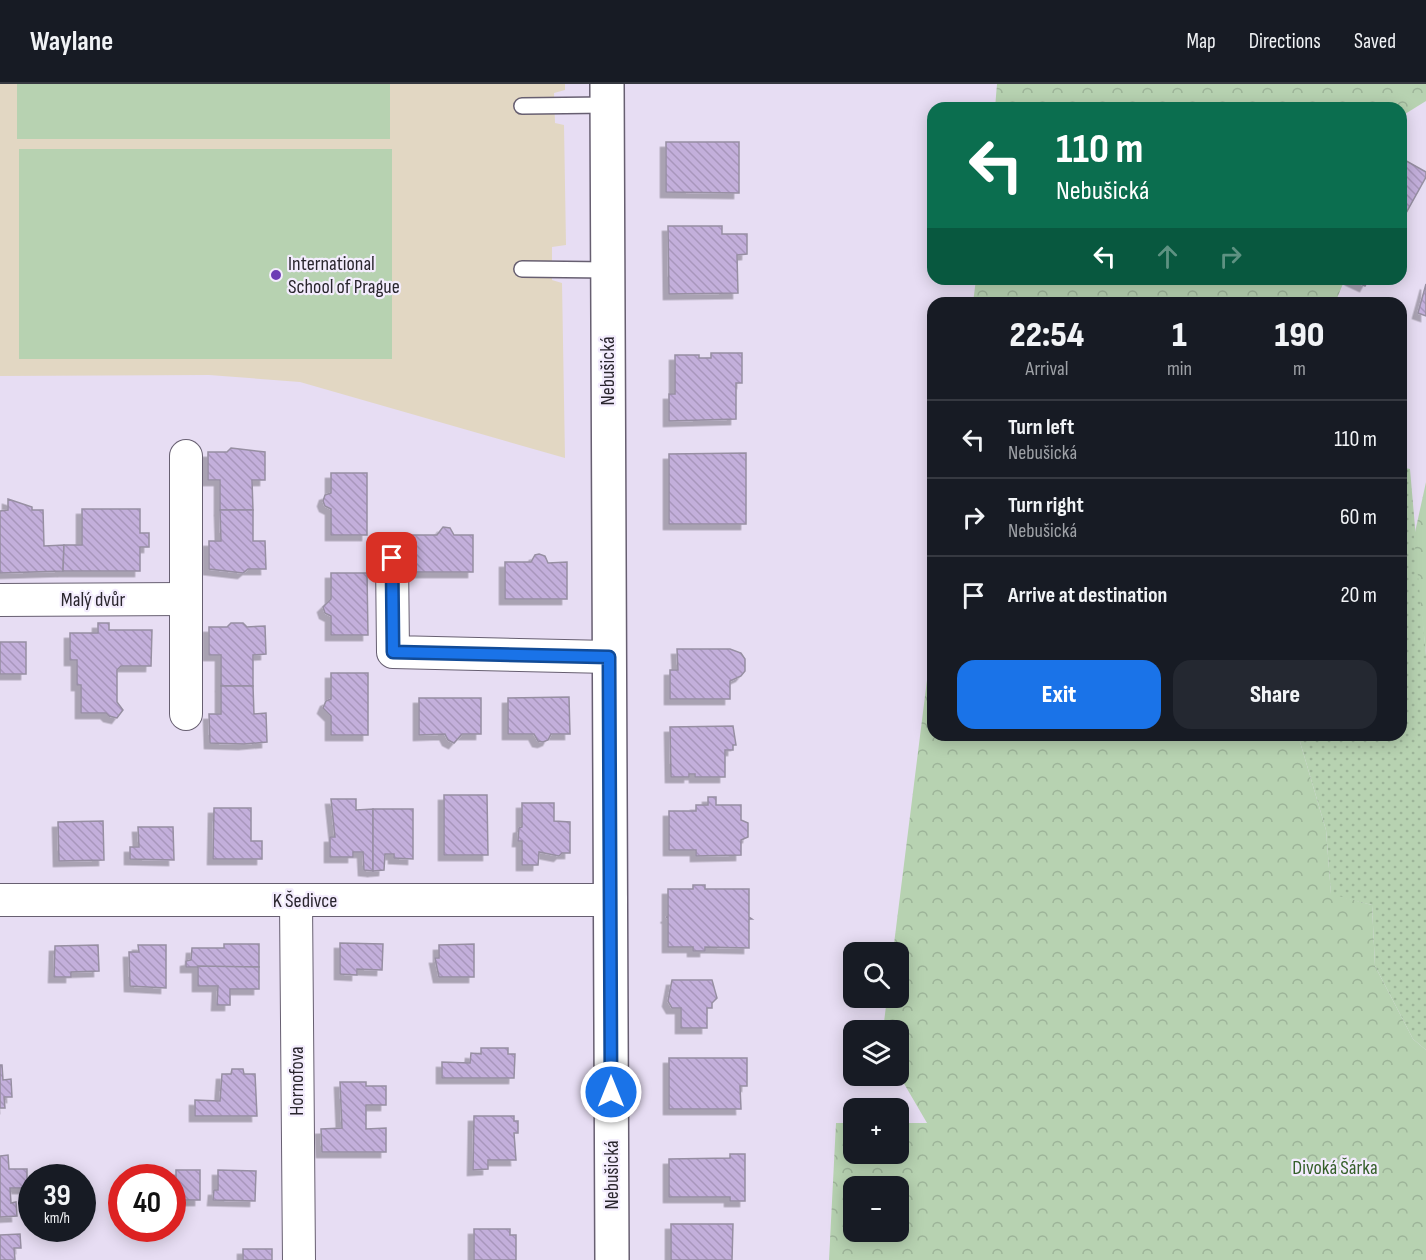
<!DOCTYPE html>
<meta charset="utf-8">
<style>
:root{--surface:#171b24;--page:#242831;--text:#f1f3f6;--muted:#9ea1a6;--line:#363941;--accent:#1a73e8}
body{margin:0;font-family:"Sofia Sans Condensed",sans-serif;background:var(--page);color:var(--text);height:100vh;display:flex;flex-direction:column;font-size:22px;white-space:nowrap}
*{box-sizing:border-box;margin:0}
p{font-size:20px;color:var(--muted)}
.icon{flex:none;width:33px;height:33px;fill:none;stroke:currentColor;stroke-width:2;stroke-linecap:round;stroke-linejoin:round}
.map{position:relative;flex:1;overflow:hidden}
.drawer{position:absolute;left:927px;top:213px;width:480px;height:444px;display:flex;flex-direction:column;background:var(--surface);border-radius:18px;box-shadow:0 3px 15px #0003}
.drawer>*{flex:none}
.top-card{position:absolute;left:927px;top:18px;width:480px;height:183px;border-radius:18px;box-shadow:0 3px 15px #0003;background:#0b6e4f;color:#fff;overflow:hidden}
.controls{position:absolute;left:843px;top:858px;display:grid;gap:12px}
.controls a{display:grid;place-items:center;width:66px;height:66px;border-radius:12px;background:var(--surface);box-shadow:0 3px 15px #0003;font-size:30px}
.speed{position:absolute;left:18px;top:1080px;display:flex;gap:12px;font-size:30px;font-weight:700;text-align:center}
.speed>*{display:grid;place-content:center;width:78px;height:78px;border-radius:50%;background:var(--surface);box-shadow:0 3px 15px #0003;line-height:1}
.speed small{font-size:15px;font-weight:400}
.speed .limit{border:9px solid #d22;background:#fff;color:#111}
.pin{position:absolute;display:grid;place-items:center;width:51px;height:51px;color:#fff;margin:-26px;border-radius:12px;box-shadow:0 3px 9px #0006}
.me{position:absolute;width:66px;margin:-33px;rotate:0deg;stroke-linejoin:round;filter:drop-shadow(0 0 4px #0008)}
.turn{display:flex;align-items:center;gap:21px;height:126px;padding:0 30px;font-size:27px}
.turn .icon{width:78px;height:78px;stroke-width:2.5}
.turn b{display:block;font-size:42px;line-height:51px}
.lanes{display:flex;align-items:center;height:57px;padding:0 30px;background:#0003;justify-content:center;gap:30px;direction:ltr}
.lanes .off{opacity:.35}
.eta{display:flex;justify-content:space-evenly;align-items:center;height:102px;text-align:center}
.eta b{font-size:36px;font-weight:800;line-height:42px}
.primary-button{display:flex;gap:12px;margin-top:auto;padding:12px 30px}
.primary-button a{flex:1;height:69px;border-radius:18px;background:var(--accent);color:#fff;font-size:24px;font-weight:800;line-height:69px;text-align:center}
.primary-button a+a{background:var(--page);color:var(--text)}
ul{padding:0;list-style:none}
li{display:flex;align-items:center;gap:18px;height:78px;padding:0 30px;border-top:2px solid var(--line)}
li div{flex:1}
li b{display:block;font-size:22px}
li em{font-style:normal}
header{display:flex;align-items:center;gap:36px;box-sizing:border-box;height:84px;padding:0 30px;background:var(--surface);border-bottom:2px solid var(--line)}
header strong{font-size:28px}
nav{display:flex;gap:33px;margin-inline-start:auto;font-size:21px}
.map>svg:first-child{display:block}
</style>
<header>
<strong>Waylane</strong>
<nav><a>Map</a><a>Directions</a><a>Saved</a></nav>
</header>
<div class="map">
<svg width="1426" height="1176" viewBox="0 0 1426 1176">
<defs>
<pattern id="grass-dots" width="8" height="8" patternUnits="userSpaceOnUse" patternTransform="scale(1.5)"><rect width="8" height="8" fill="#b7d2b1"/><path d="M2 2h.1M6 6h.1" fill="none" stroke="#9db499" stroke-width="1.8" stroke-linecap="round"/></pattern>
<pattern id="forest-crowns" width="20" height="18" patternUnits="userSpaceOnUse" patternTransform="scale(1.5)"><rect width="20" height="18" fill="#b7d2b1"/><path d="M2 6a3 3 0 1 1 6 0M12 15a3 3 0 1 1 6 0" fill="none" stroke="#9db499"/></pattern>
<pattern id="building-back-hatch" width="6" height="6" patternUnits="userSpaceOnUse" patternTransform="scale(1.5)"><rect width="6" height="6" fill="#c3afdb"/><path d="M-1 5l2 2M0 0l6 6M5-1l2 2" fill="none" stroke="#a896bc"/></pattern>
<filter id="shadow"><feDropShadow dx="-5.5" dy="5.5" stdDeviation="0" flood-color="#0004"/></filter>
</defs>
<rect width="100%" height="100%" fill="#e7ddf3"/>
<!-- education -->
<polygon fill="#e2d7c3" points="0,0 565,0 565,6 554,9 555,39 564,41 566,161 552,163 552,196 562,199 565,374 300,298 209,291 0,292"/>
<!-- grass -->
<polygon fill="url(#grass-dots)" points="1401,383 1410,385 1426,571 1426,966 1413,955 1375,882 1372,821 1331,811 1326,746 1298,651 1401,651"/>
<!-- forest -->
<g fill="url(#forest-crowns)" fill-rule="evenodd">
<polygon points="997,0 1426,0 1426,17 1405,30 1401,39 1401,24 995,24"/>
<polygon points="976,195 1345,195 1335,219 973,219"/>
<polygon points="1426,398 1426,571 1414,453"/>
<path d="M933,548V651H1298L1326,746L1331,810L1372,821L1375,882L1413,955L1426,966V1176H829L836,1039H853L854,1070H898L899,1039H927L899,991L898,946H883L887,914H898V868H893ZM854,1102H898V1148H854Z"/>
</g>
<!-- garden -->
<g fill="#b7d2b1">
<rect x="17" y="0" width="373" height="55"/>
<rect x="19" y="65" width="373" height="210"/>
</g>
<!-- building -->
<g fill="url(#building-back-hatch)" stroke="#978fa2" stroke-width="1.5" filter="url(#shadow)">
<polygon points="666,58 739,58 739,109 666,108"/>
<polygon points="1401,74 1426,88 1426,93 1401,138"/>
<polygon points="668,142 722,142 722,150 747,150 747,170 737,171 738,209 669,210"/>
<polygon points="1350,195 1369,195 1365,202"/>
<polygon points="1426,200 1426,232 1418,229"/>
<polygon points="711,269 742,269 742,299 736,299 736,335 669,337 669,310 675,310 675,271 699,271 699,274 711,274"/>
<polygon points="231,364 265,368 265,396 252,396 253,426 220,426 220,396 208,396 208,368 227,368"/>
<polygon points="746,369 746,440 669,440 669,370"/>
<polygon points="331,389 367,389 367,451 331,451 331,425 325,422 323,417 325,411 331,409"/>
<polygon points="8,415 32,423 32,426 43,426 44,462 64,461 63,487 0,489 0,427 8,426"/>
<polygon points="82,425 140,425 140,449 149,449 149,463 140,463 140,487 63,487 64,461 82,461"/>
<polygon points="220,426 253,426 253,457 265,457 266,485 248,485 243,489 209,485 209,457 221,457"/>
<polygon points="443,443 450,444 454,451 473,451 473,488 411,488 411,451 437,451"/>
<polygon points="539,470 545,472 548,479 567,478 567,515 505,515 505,478 531,478 535,471"/>
<polygon points="331,489 367,489 368,551 331,551 331,532 325,529 323,523 331,515"/>
<polygon points="98,539 109,539 109,546 152,546 151,582 121,582 117,586 117,618 123,626 117,634 109,632 106,629 81,629 81,601 77,601 77,576 70,576 70,549 98,549"/>
<polygon points="231,539 243,539 247,543 265,542 266,570 253,571 253,602 221,602 221,571 209,571 209,543 227,543"/>
<rect x="0" y="558" width="26" height="32"/>
<polygon points="677,565 730,565 741,569 745,575 745,587 741,592 730,597 730,615 670,615 670,586 678,586"/>
<polygon points="331,589 368,589 368,651 331,651 331,632 323,624 326,617 331,615"/>
<polygon points="221,602 253,602 254,630 266,629 267,658 244,660 210,659 209,630 221,630"/>
<polygon points="569,613 570,650 551,650 548,656 543,658 538,657 534,650 508,650 508,614"/>
<polygon points="419,614 481,614 481,650 462,650 454,659 448,656 445,650 419,651"/>
<polygon points="733,642 736,661 733,661 733,666 725,666 725,693 695,693 695,690 689,690 689,693 671,693 670,643"/>
<polygon points="444,711 487,711 488,771 444,771"/>
<polygon points="708,713 716,713 716,721 741,721 741,736 748,739 748,753 741,756 741,771 696,772 696,766 669,766 669,727 696,727 696,721 708,721"/>
<polygon points="331,715 356,715 356,726 373,725 373,787 364,786 363,768 353,768 353,773 330,773 330,753 335,753"/>
<polygon points="522,719 554,719 554,737 570,738 570,769 562,769 559,772 539,768 538,781 522,781 522,757 518,757 519,744 522,743"/>
<polygon points="214,724 251,724 251,757 262,757 262,775 213,775"/>
<polygon points="373,725 413,725 413,775 394,774 394,770 385,770 384,786 373,787"/>
<polygon points="103,737 104,776 59,777 58,738"/>
<polygon points="138,743 173,743 174,776 130,775 130,763 139,763"/>
<polygon points="693,801 705,801 705,805 749,805 749,833 752,835 749,835 749,864 705,863 705,867 693,867 693,863 668,863 668,834 666,833 668,833 668,805 693,805"/>
<polygon points="340,859 383,860 382,886 357,885 357,891 340,890"/>
<polygon points="224,860 259,860 259,883 186,883 186,877 191,876 192,864 224,864"/>
<polygon points="474,860 474,893 439,893 435,874 439,874 439,861"/>
<polygon points="98,861 99,887 71,888 71,893 54,893 55,862"/>
<polygon points="138,861 166,861 166,904 130,902 129,868 139,868"/>
<polygon points="198,882 259,883 259,905 230,905 230,921 217,921 218,902 198,902"/>
<polygon points="672,896 712,896 717,914 712,919 712,924 707,924 707,944 681,944 681,924 672,924 668,917"/>
<polygon points="481,964 508,964 508,970 515,970 514,994 442,994 442,978 470,979 471,969 481,970"/>
<polygon points="669,974 747,974 747,1002 740,1002 741,1025 669,1025"/>
<polygon points="0,981 2,981 3,996 11,995 12,1013 4,1013 5,1024 0,1024"/>
<polygon points="232,985 243,985 244,990 255,990 257,1032 195,1032 195,1016 220,1017 222,990 231,990"/>
<polygon points="340,998 366,998 366,1002 386,1002 386,1021 366,1021 366,1045 386,1044 386,1068 322,1068 321,1045 342,1044"/>
<polygon points="474,1032 514,1032 514,1037 518,1037 518,1049 514,1049 516,1076 488,1076 488,1085 473,1086"/>
<polygon points="730,1070 745,1070 745,1117 730,1117 730,1113 669,1113 669,1075 730,1074"/>
<polygon points="8,1071 9,1085 27,1085 27,1104 10,1104 11,1119 16,1118 17,1132 0,1133 0,1072"/>
<rect x="176" y="1086" width="24" height="30"/>
<polygon points="218,1086 256,1087 255,1117 213,1116 214,1106 218,1106"/>
<polygon points="671,1140 733,1140 732,1176 671,1176"/>
<polygon points="474,1145 510,1145 510,1151 516,1151 516,1176 474,1176"/>
<polygon points="20,1150 21,1164 14,1164 15,1176 0,1176 0,1151"/>
<rect x="243" y="1165" width="29" height="11"/>
</g>
<g fill="none" stroke-linecap="round" stroke-linejoin="round">
<defs>
<g id="service">
<polyline points="522,22 607,21"/>
<polyline points="522,185 608,186"/>
</g>
<g id="minor">
<polyline points="392,474 393,568 609,573"/>
<polyline points="0,516 186,515"/>
<polyline points="186,630 186,372"/>
<polyline points="0,816 611,816"/>
<polyline points="296,818 299,1176"/>
</g>
<polyline id="tertiary" points="607,0 612,1176"/>
</defs>
<!-- service casing -->
<use href="#service" stroke="#675f71" stroke-width="18"/>
<!-- minor casing -->
<use href="#minor" stroke="#675f71" stroke-width="34"/>
<!-- tertiary casing -->
<use href="#tertiary" stroke="#675f71" stroke-width="36"/>
<!-- service -->
<use href="#service" stroke="#fff" stroke-width="15"/>
<!-- minor -->
<use href="#minor" stroke="#fff" stroke-width="32"/>
<!-- tertiary -->
<use href="#tertiary" stroke="#fff" stroke-width="33"/>
</g>
<g fill="none" stroke-linecap="round" stroke-linejoin="round">
<defs>
<polyline id="route" points="392,474 393,568 609,573 611,1008"/>
</defs>
<!-- route casing -->
<use href="#route" stroke="#114b97" stroke-width="15"/>
<!-- route -->
<use href="#route" stroke="#1a73e8" stroke-width="10"/>
</g>
<!-- markers -->
<circle fill="#6c3db5" stroke="#f3ecfd" stroke-width="2" cx="276" cy="191" r="6"/>
<g text-anchor="middle" dominant-baseline="central" stroke-width="4.5" stroke-linejoin="round" paint-order="stroke">
<!-- poi labels -->
<g font-size="20" fill="#29252d" stroke="#f3ecfd" text-anchor="start">
<text x="288" y="180">International<tspan x="288" dy="23">School of Prague</tspan></text>
</g>
<!-- street labels -->
<g font-size="20" fill="#29252d" stroke="#f3ecfd">
<text transform="translate(608 287) rotate(-90)">Nebušická</text>
<text x="93" y="516">Malý dvůr</text>
<text x="305" y="817">K Šedivce</text>
<text transform="translate(297 997) rotate(-90)">Hornofova</text>
<text transform="translate(612 1091) rotate(-90)">Nebušická</text>
</g>
<!-- park labels -->
<g font-size="20" fill="#345f29" stroke="#f3ecfd">
<text x="1335" y="1084">Divoká Šárka</text>
</g>
</g>
</svg>
<div class="controls">
<a><svg class="icon" aria-label="search" viewBox="0 0 24 24"><circle cx="10" cy="10" r="6"/><path d="M15 15l6 6"/></svg></a>
<a><svg class="icon" aria-label="layers" viewBox="0 0 24 24"><path d="M12 4l9 5-9 5-9-5zM3 14l9 5 9-5"/></svg></a>
<a>+</a>
<a>−</a>
</div>
<div class="speed"><div>39<small>km/h</small></div><div class="limit">40</div></div>
<div class="pin" style="left:392px;top:474px;background:#d93025"><svg class="icon" aria-label="arrive" viewBox="0 0 24 24"><path d="M6 21V4h12l-3 4 3 4H6"/></svg></div>
<svg class="me" style="left:611px;top:1008px" viewBox="-20 -20 40 40"><circle r="17" fill="#1a73e8" stroke="#fff" stroke-width="3"/><path d="M0-11L8 9 0 5-8 9z" fill="#fff"/></svg>
<div class="top-card">
<div class="turn"><svg class="icon" aria-label="left" viewBox="0 0 24 24"><path d="M17 20v-9H6M10 6l-5 5 5 5"/></svg><div><b>110 m</b>Nebušická</div></div>
<div class="lanes"><svg class="icon" aria-label="left" viewBox="0 0 24 24"><path d="M17 20v-9H6M10 6l-5 5 5 5"/></svg><svg class="icon off" aria-label="ahead" viewBox="0 0 24 24"><path d="M12 20V5M6 11l6-6 6 6"/></svg><svg class="icon off" aria-label="right" viewBox="0 0 24 24"><path d="M7 20v-9h11M14 6l5 5-5 5"/></svg></div>
</div>
<section class="drawer">
<div class="eta">
<div><b>22:54</b><p>Arrival</p></div>
<div><b>1</b><p>min</p></div>
<div><b>190</b><p>m</p></div>
</div>
<ul>
<li><svg class="icon" aria-label="left" viewBox="0 0 24 24"><path d="M17 20v-9H6M10 6l-5 5 5 5"/></svg><div><b>Turn left</b><p>Nebušická</p></div><em>110 m</em></li>
<li><svg class="icon" aria-label="right" viewBox="0 0 24 24"><path d="M7 20v-9h11M14 6l5 5-5 5"/></svg><div><b>Turn right</b><p>Nebušická</p></div><em>60 m</em></li>
<li><svg class="icon" aria-label="arrive" viewBox="0 0 24 24"><path d="M6 21V4h12l-3 4 3 4H6"/></svg><div><b>Arrive at destination</b></div><em>20 m</em></li>
</ul>
<div class="primary-button"><a>Exit</a><a>Share</a></div>
</section>
</div>
